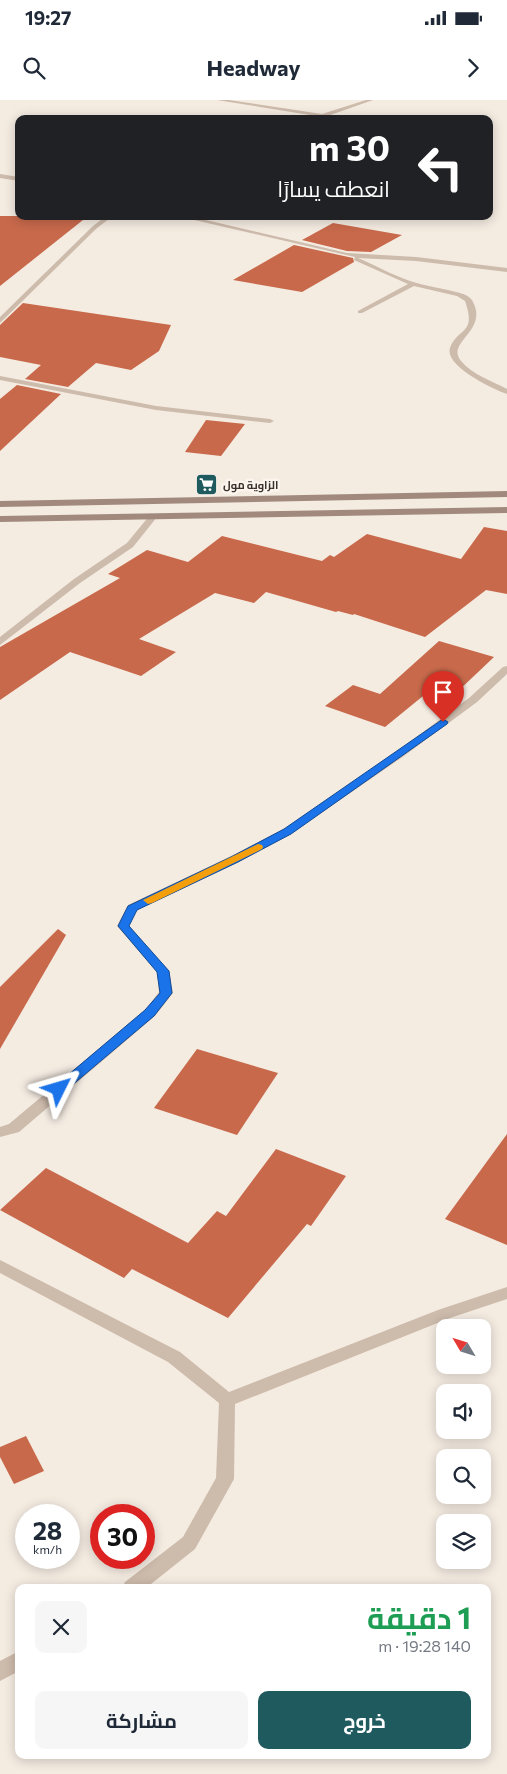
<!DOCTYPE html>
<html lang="ar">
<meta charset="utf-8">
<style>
:root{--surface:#fff;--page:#f6f6f7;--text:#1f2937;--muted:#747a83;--accent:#1f5a5e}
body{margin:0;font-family:Commissioner,Cairo,sans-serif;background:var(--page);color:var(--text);direction:rtl;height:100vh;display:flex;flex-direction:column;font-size:19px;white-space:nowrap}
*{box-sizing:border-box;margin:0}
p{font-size:16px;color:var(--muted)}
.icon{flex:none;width:28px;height:28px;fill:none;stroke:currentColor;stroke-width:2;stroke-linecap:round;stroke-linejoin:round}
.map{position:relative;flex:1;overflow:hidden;direction:ltr}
.side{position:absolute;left:15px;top:1484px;width:476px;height:175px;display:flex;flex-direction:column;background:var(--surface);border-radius:10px;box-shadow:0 2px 12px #0003;direction:rtl}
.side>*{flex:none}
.banner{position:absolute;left:15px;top:15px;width:478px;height:105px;border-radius:10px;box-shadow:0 2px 12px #0003;direction:rtl;background:#202124;color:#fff;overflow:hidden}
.needle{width:32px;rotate:308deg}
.buttons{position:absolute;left:436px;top:1219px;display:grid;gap:10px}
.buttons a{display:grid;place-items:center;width:55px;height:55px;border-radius:10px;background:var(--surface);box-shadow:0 2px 12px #0003;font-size:25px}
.speed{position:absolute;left:15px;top:1404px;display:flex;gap:10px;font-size:25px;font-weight:700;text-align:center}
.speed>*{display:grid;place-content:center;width:65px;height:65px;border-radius:50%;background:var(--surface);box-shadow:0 2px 12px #0003;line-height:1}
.speed small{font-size:12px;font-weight:400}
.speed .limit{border:8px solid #d22;background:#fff;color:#111}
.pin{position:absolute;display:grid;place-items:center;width:42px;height:42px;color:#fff;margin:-51px -21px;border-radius:50% 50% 50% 0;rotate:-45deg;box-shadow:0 0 5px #0007}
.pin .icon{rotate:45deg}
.me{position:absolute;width:55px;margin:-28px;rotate:50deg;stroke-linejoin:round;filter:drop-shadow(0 0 4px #0008)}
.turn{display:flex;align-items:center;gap:18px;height:105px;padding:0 20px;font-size:22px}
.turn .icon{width:65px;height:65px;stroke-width:2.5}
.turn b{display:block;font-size:35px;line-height:42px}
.round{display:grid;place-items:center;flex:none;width:52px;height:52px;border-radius:10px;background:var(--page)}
.head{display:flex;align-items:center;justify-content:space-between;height:85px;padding:0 20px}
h1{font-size:30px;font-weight:700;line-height:38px;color:#1e9e55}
.action{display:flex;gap:10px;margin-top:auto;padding:10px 20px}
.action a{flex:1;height:58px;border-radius:10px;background:var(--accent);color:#fff;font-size:20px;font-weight:700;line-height:58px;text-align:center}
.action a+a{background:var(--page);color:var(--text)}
.status{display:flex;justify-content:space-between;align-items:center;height:35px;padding:0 25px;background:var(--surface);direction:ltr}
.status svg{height:14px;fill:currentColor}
header{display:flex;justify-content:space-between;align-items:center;height:65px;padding:0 20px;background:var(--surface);font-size:22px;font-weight:700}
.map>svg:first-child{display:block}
</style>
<div class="status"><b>19:27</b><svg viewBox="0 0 49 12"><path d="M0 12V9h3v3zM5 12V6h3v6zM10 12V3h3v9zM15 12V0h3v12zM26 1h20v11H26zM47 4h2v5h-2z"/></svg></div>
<header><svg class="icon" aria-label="forward" viewBox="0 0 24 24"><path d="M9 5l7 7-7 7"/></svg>Headway<svg class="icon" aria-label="search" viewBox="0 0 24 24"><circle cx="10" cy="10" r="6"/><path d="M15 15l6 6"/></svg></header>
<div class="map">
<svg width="507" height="1674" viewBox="0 0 507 1674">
<rect width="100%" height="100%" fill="#f4ebe1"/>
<!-- building -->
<g fill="#c8694b">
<polygon points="0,116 88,116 0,186"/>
<polygon points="333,123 402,135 371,152 347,151 302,140"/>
<polygon points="294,145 353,158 354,162 302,192 233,180"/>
<polygon points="23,203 171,225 159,251 131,270 96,263 68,287 25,279 41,265 0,257 0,225"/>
<polygon points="17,285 61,294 0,351 0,299"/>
<polygon points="206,320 245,324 221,356 185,352"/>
<polygon points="484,427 507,431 507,494 486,490 425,537 354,514 353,515 338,511 336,512 266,492 254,503 215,493 139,539 176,552 141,576 70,552 0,600 0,547 120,478 108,474 147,450 188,462 222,436 322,461 330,455 334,457 367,434 461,459"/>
<polygon points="439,541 494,557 455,594 434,587 385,627 325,606 353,585 380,594"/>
<polygon points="58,829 66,835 0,949 0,887"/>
<polygon points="197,949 278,973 237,1035 154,1008"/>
<polygon points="507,1034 507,1145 445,1119"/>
<polygon points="276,1049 346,1076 311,1126 307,1124 228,1218 132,1169 124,1178 0,1110 46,1068 188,1143 217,1111 226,1116"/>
<polygon points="26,1336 44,1371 14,1384 0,1357 0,1347"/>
</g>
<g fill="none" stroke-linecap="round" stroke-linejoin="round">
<!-- minor -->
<g fill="#cdbbac" fill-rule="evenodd">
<polygon points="217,0 229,0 322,14 366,0 373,0 319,19 314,19 316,16"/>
<polygon points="0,74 19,77 19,81 0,78"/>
<polygon points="106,116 113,116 97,128 0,223 0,217 93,126"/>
<path d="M177,116H189L347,153L416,157L507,168V172L416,161L358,158C375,165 392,175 410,181C422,185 435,187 448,190C455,192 467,193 472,200C490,231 445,242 461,261C473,275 492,281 507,289V294C494,290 444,266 450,248C458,227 477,235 465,201L457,196L414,186L362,213H358V211L408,184L354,160L355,157Z"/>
<polygon points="0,276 156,306 270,319 274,321 270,323 156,310 0,280"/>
<polygon points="153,414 157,417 133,447 80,483 0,545 0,537 74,479 127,443 150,415"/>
<polygon points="507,566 507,574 477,602 404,656 292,733 239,762 137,810 129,826 169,871 173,893 155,916 19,1032 0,1037 0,1027 9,1024 145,910 159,892 157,872 117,826 128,805 231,756 284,729 396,652 469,598 503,567"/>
<polygon points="0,1160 180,1252 229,1292 438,1210 507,1187 507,1199 450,1218 235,1304 234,1379 195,1449 146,1488 122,1488 125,1482 183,1437 216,1378 219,1303 168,1262 0,1173"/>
<polygon points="19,1551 19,1571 0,1581 0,1561"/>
</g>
<!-- secondary -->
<g fill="#a18a7d" fill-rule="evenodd">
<polygon points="507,391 507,397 0,407 0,401"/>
<polygon points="507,407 507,413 0,422 0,416"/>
</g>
</g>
<!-- route -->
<polygon fill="#1a73e8" stroke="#114b97" points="443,619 448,622 447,624 291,734 238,762 137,810 129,826 169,871 172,893 154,916 64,992 55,992 53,989 55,986 145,910 160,893 157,872 118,826 128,806 231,757 284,729"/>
<!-- slow -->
<polygon fill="#f59e0b" points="258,744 262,745 263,747 262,749 152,803 148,804 143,800"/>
<!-- icons -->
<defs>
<symbol id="supermarket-square" viewBox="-11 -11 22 22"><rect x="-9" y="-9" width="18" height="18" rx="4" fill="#1f5a5e" stroke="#fbf5ee"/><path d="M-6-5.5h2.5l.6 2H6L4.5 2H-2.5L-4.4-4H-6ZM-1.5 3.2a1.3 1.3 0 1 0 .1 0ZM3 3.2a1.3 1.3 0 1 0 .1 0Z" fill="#fff"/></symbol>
</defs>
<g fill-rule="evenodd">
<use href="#supermarket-square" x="194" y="372" width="25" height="25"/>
</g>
<g text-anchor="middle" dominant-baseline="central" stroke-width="5" stroke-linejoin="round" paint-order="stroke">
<!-- far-poi labels -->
<g font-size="11" font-weight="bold" fill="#3b302b" stroke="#fbf5ee" text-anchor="start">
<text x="223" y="384">الزاوية مول</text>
</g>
</g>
</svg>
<div class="buttons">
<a><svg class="needle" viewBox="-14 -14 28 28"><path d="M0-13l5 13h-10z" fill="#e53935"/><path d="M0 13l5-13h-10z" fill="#747a83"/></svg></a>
<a><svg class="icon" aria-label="sound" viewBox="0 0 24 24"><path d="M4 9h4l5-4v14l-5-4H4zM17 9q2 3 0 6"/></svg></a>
<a><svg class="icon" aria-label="search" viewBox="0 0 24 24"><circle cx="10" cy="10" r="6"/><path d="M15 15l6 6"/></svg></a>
<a><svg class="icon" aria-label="layers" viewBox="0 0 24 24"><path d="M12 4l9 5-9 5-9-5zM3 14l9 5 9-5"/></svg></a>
</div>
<div class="speed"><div>28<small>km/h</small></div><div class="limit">30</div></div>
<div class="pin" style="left:443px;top:622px;background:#d93025"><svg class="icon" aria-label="arrive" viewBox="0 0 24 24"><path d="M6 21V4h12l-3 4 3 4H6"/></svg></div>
<svg class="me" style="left:59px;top:989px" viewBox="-20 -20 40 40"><path d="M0-17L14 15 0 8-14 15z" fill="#1a73e8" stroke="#fff" stroke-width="4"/></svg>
<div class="banner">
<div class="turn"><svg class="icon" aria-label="left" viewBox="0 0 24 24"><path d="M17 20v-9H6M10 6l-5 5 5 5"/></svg><div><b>30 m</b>انعطف يسارًا</div></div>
</div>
<section class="side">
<div class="head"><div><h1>1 دقيقة</h1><p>140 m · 19:28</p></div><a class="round"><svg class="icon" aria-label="close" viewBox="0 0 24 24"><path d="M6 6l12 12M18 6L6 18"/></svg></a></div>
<div class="action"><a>خروج</a><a>مشاركة</a></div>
</section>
</div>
